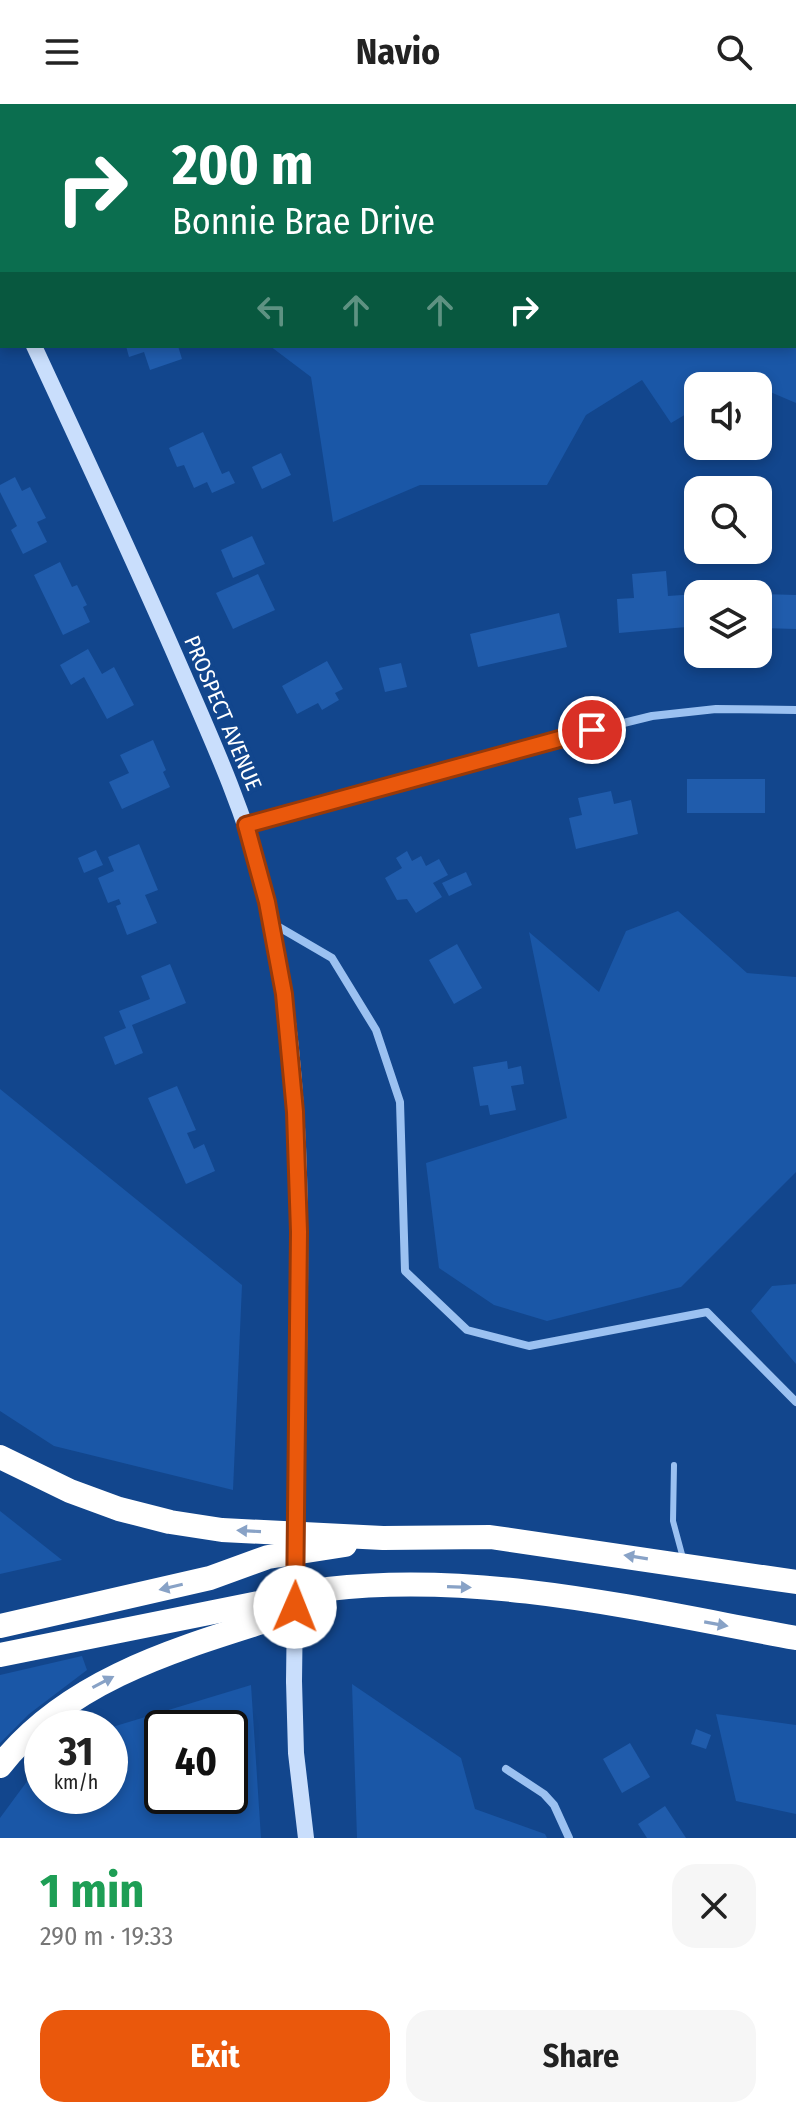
<!DOCTYPE html>
<meta charset="utf-8">
<style>
:root{--surface:#fff;--page:#f6f6f6;--text:#222;--muted:#767676;--accent:#ea580c}
body{margin:0;font-family:"Fira Sans Condensed",sans-serif;background:var(--page);color:var(--text);height:100vh;display:flex;flex-direction:column;font-size:30px;white-space:nowrap}
*{box-sizing:border-box;margin:0}
p{font-size:26px;color:var(--muted)}
.icon{flex:none;width:44px;height:44px;fill:none;stroke:currentColor;stroke-width:2;stroke-linecap:round;stroke-linejoin:round}
.map{position:relative;height:1734px;overflow:hidden}
.panel{display:flex;flex-direction:column;background:var(--surface);flex:1}
.panel>*{flex:none}
.banner{position:absolute;left:0px;top:0px;width:796px;height:244px;box-shadow:0 4px 12px #0003;background:#0b6e4f;color:#fff;overflow:hidden}
.controls{position:absolute;left:684px;top:268px;display:grid;gap:16px}
.controls a{display:grid;place-items:center;width:88px;height:88px;border-radius:16px;background:var(--surface);box-shadow:0 4px 12px #0003;font-size:40px}
.speed{position:absolute;left:24px;top:1606px;display:flex;gap:16px;font-size:40px;font-weight:700;text-align:center}
.speed>*{display:grid;place-content:center;width:104px;height:104px;border-radius:50%;background:var(--surface);box-shadow:0 4px 12px #0003;line-height:1}
.speed small{font-size:20px;font-weight:400}
.speed .limit{border:4px solid #111;border-radius:12px;background:#fff;color:#111}
.pin{position:absolute;display:grid;place-items:center;width:68px;height:68px;color:#fff;margin:-34px;border:4px solid #fff;border-radius:50%;box-shadow:0 2px 8px #0007}
.me{position:absolute;width:88px;margin:-44px;rotate:1deg;stroke-linejoin:round;filter:drop-shadow(0 0 6px #0008)}
.turn{display:flex;align-items:center;gap:28px;height:168px;padding:0 40px;font-size:36px}
.turn .icon{width:104px;height:104px;stroke-width:2.5}
.turn b{display:block;font-size:56px;line-height:68px}
.lanes{display:flex;align-items:center;height:76px;padding:0 40px;background:#0003;justify-content:center;gap:40px;direction:ltr}
.lanes .off{opacity:.35}
.round{display:grid;place-items:center;flex:none;width:84px;height:84px;border-radius:24px;background:var(--page)}
.head{display:flex;align-items:center;justify-content:space-between;height:136px;padding:0 40px}
h1{font-size:48px;font-weight:700;line-height:60px;color:#1e9e55}
.cta{display:flex;gap:16px;margin-top:auto;padding:16px 40px}
.cta a{flex:1;height:92px;border-radius:24px;background:var(--accent);color:#fff;font-size:32px;font-weight:700;line-height:92px;text-align:center}
.cta a+a{background:var(--page);color:var(--text)}
header{display:flex;justify-content:space-between;align-items:center;height:104px;padding:0 40px;background:var(--surface);font-size:36px;font-weight:700}
.map>svg:first-child{display:block}
</style>
<header><svg class="icon" aria-label="menu" viewBox="0 0 24 24"><path d="M4 6h16M4 12h16M4 18h16"/></svg>Navio<svg class="icon" aria-label="search" viewBox="0 0 24 24"><circle cx="10" cy="10" r="6"/><path d="M15 15l6 6"/></svg></header>
<div class="map">
<svg width="796" height="1734" viewBox="0 0 796 1734">
<rect width="100%" height="100%" fill="#12468d"/>
<!-- green -->
<g fill="#1a57a7" fill-rule="evenodd">
<polygon points="727,0 796,0 796,299 744,277 735,282 698,282 698,303 671,319 642,276 586,311 547,381 420,381 333,418 311,273 270,242 794,242 794,2 726,2"/>
<polygon points="678,807 747,869 796,873 796,1068 681,1183 547,1217 494,1201 439,1164 426,1059 567,1014 529,828 599,888 626,827"/>
<polygon points="0,985 242,1181 233,1386 54,1342 0,1307"/>
<polygon points="796,1180 796,1260 751,1207 772,1182"/>
<polygon points="0,1407 62,1456 0,1470"/>
<polygon points="82,1552 87,1566 29,1610 0,1639 0,1571"/>
<polygon points="352,1580 461,1654 475,1705 545,1730 547,1734 357,1734"/>
<path d="M251,1581L261,1734H0V1714L42,1657V1692H110L109,1624ZM162,1624H230V1692H162Z"/>
<polygon points="716,1610 796,1621 796,1710 736,1697"/>
</g>
<!-- building -->
<g fill="#205cac">
<polygon points="126,242 178,242 182,255 150,266 144,248 129,253"/>
<polygon points="203,328 222,370 229,367 235,379 212,389 207,378 194,384 184,361 177,363 169,344"/>
<polygon points="281,349 291,371 262,385 252,363"/>
<polygon points="15,373 22,387 30,383 46,414 37,418 47,438 23,450 11,426 17,422 0,388 0,381"/>
<polygon points="252,432 265,460 233,474 221,446"/>
<polygon points="60,458 72,483 77,481 87,501 83,503 90,518 63,531 34,471"/>
<polygon points="666,467 668,492 696,490 698,522 619,529 617,495 634,494 632,470"/>
<polygon points="258,470 275,506 233,525 216,489"/>
<polygon points="758,490 796,491 796,525 758,524"/>
<polygon points="559,509 567,543 478,563 470,530"/>
<polygon points="88,545 102,570 114,563 134,601 107,615 84,573 71,581 60,561"/>
<polygon points="327,557 343,585 335,589 339,596 322,606 318,599 297,610 282,582"/>
<polygon points="401,559 407,583 385,588 379,564"/>
<polygon points="153,636 166,666 163,668 170,683 122,705 109,678 129,669 120,651"/>
<rect x="687" y="675" width="78" height="34"/>
<polygon points="611,687 614,700 631,696 638,730 576,745 569,714 582,711 578,694"/>
<polygon points="139,740 158,786 145,791 157,819 127,831 116,802 121,800 119,795 108,799 98,774 114,767 108,753"/>
<polygon points="96,746 103,761 84,769 78,754"/>
<polygon points="407,747 412,757 421,752 426,762 439,755 448,771 433,779 442,793 416,809 407,795 397,796 385,774 402,764 396,754"/>
<polygon points="466,768 472,781 449,792 442,779"/>
<polygon points="457,840 482,884 454,900 429,856"/>
<polygon points="170,860 186,899 132,921 143,949 115,961 104,933 126,924 119,907 150,895 141,872"/>
<polygon points="507,957 508,965 521,962 524,980 511,982 516,1006 490,1011 488,1001 480,1002 473,963"/>
<polygon points="177,982 196,1026 187,1029 194,1045 204,1040 215,1067 186,1080 148,994"/>
<polygon points="696,1625 711,1631 706,1645 691,1640"/>
<polygon points="630,1639 650,1673 622,1689 603,1655"/>
<polygon points="665,1702 686,1734 647,1734 638,1720"/>
</g>
<g fill="none" stroke-linecap="round" stroke-linejoin="round">
<!-- lane -->
<polyline stroke="#9bc1f1" stroke-width="6" points="674,1361 673,1417 683,1454"/>
<!-- street -->
<g stroke="#9bc1f1" stroke-width="8">
<polyline points="246,721 530,642 652,612 716,605 796,606"/>
<polyline points="272,819 332,854 376,926 400,998 405,1167 467,1226 529,1242 707,1208 796,1298"/>
<polyline points="506,1665 544,1690 554,1701 569,1734"/>
</g>
<!-- secondary -->
<g stroke="#c9defc" stroke-width="16">
<polyline points="0,166 2,171"/>
<path d="M34,242C84,350 135,458 182,567C212,636 243,704 262,777C309,960 301,1155 297,1343"/>
<polyline points="294,1577 296,1649 306,1734"/>
</g>
<!-- highway -->
<g stroke="#fff" stroke-width="24">
<polyline points="0,1353 70,1387 119,1405 170,1418 222,1426 383,1434 490,1433 796,1478"/>
<polyline points="0,1522 210,1474 268,1453 345,1441"/>
<path d="M0,1551L328,1485C485,1467 642,1506 796,1534"/>
<path d="M0,1662C77,1564 206,1538 318,1500"/>
</g>
<!-- secondary-bridge -->
<polyline stroke="#c9defc" stroke-width="16" points="294,1577 297,1343"/>
</g>
<!-- one-way arrows -->
<defs><path id="oneway-solid" d="M-6-.8H1V-3.2L6.5 0L1 3.2V.8H-6Z" transform="scale(2)"/></defs>
<g fill="#88a2c6">
<use href="#oneway-solid" transform="translate(249 1427) rotate(-177)"/>
<use href="#oneway-solid" transform="translate(636 1453) rotate(-171)"/>
<use href="#oneway-solid" transform="translate(171 1483) rotate(167)"/>
<use href="#oneway-solid" transform="translate(459 1483) rotate(2)"/>
<use href="#oneway-solid" transform="translate(716 1520) rotate(10)"/>
<use href="#oneway-solid" transform="translate(103 1578) rotate(-28)"/>
</g>
<g fill="none" stroke-linecap="round" stroke-linejoin="round">
<defs>
<polyline id="route" points="295,1503 299,1128 295,1008 284,890 267,798 246,721 592,626"/>
</defs>
<!-- route casing -->
<use href="#route" stroke="#983908" stroke-width="20"/>
<!-- route -->
<use href="#route" stroke="#ea580c" stroke-width="14"/>
</g>
<g text-anchor="middle" dominant-baseline="central" stroke-width="8" stroke-linejoin="round" paint-order="stroke">
<!-- street labels -->
<g font-size="22" fill="#fff" stroke="#12468d">
<text transform="translate(223 609) rotate(67)">PROSPECT AVENUE</text>
</g>
</g>
</svg>
<div class="controls">
<a><svg class="icon" aria-label="sound" viewBox="0 0 24 24"><path d="M4 9h4l5-4v14l-5-4H4zM17 9q2 3 0 6"/></svg></a>
<a><svg class="icon" aria-label="search" viewBox="0 0 24 24"><circle cx="10" cy="10" r="6"/><path d="M15 15l6 6"/></svg></a>
<a><svg class="icon" aria-label="layers" viewBox="0 0 24 24"><path d="M12 4l9 5-9 5-9-5zM3 14l9 5 9-5"/></svg></a>
</div>
<div class="speed"><div>31<small>km/h</small></div><div class="limit">40</div></div>
<div class="pin" style="left:592px;top:626px;background:#d93025"><svg class="icon" aria-label="arrive" viewBox="0 0 24 24"><path d="M6 21V4h12l-3 4 3 4H6"/></svg></div>
<svg class="me" style="left:295px;top:1503px" viewBox="-20 -20 40 40"><circle r="19" fill="#fff"/><path d="M0-13L10 11 0 6-10 11z" fill="#ea580c"/></svg>
<div class="banner">
<div class="turn"><svg class="icon" aria-label="right" viewBox="0 0 24 24"><path d="M7 20v-9h11M14 6l5 5-5 5"/></svg><div><b>200 m</b>Bonnie Brae Drive</div></div>
<div class="lanes"><svg class="icon off" aria-label="left" viewBox="0 0 24 24"><path d="M17 20v-9H6M10 6l-5 5 5 5"/></svg><svg class="icon off" aria-label="ahead" viewBox="0 0 24 24"><path d="M12 20V5M6 11l6-6 6 6"/></svg><svg class="icon off" aria-label="ahead" viewBox="0 0 24 24"><path d="M12 20V5M6 11l6-6 6 6"/></svg><svg class="icon" aria-label="right" viewBox="0 0 24 24"><path d="M7 20v-9h11M14 6l5 5-5 5"/></svg></div>
</div>
</div>
<section class="panel">
<div class="head"><div><h1>1 min</h1><p>290 m · 19:33</p></div><a class="round"><svg class="icon" aria-label="close" viewBox="0 0 24 24"><path d="M6 6l12 12M18 6L6 18"/></svg></a></div>
<div class="cta"><a>Exit</a><a>Share</a></div>
</section>
